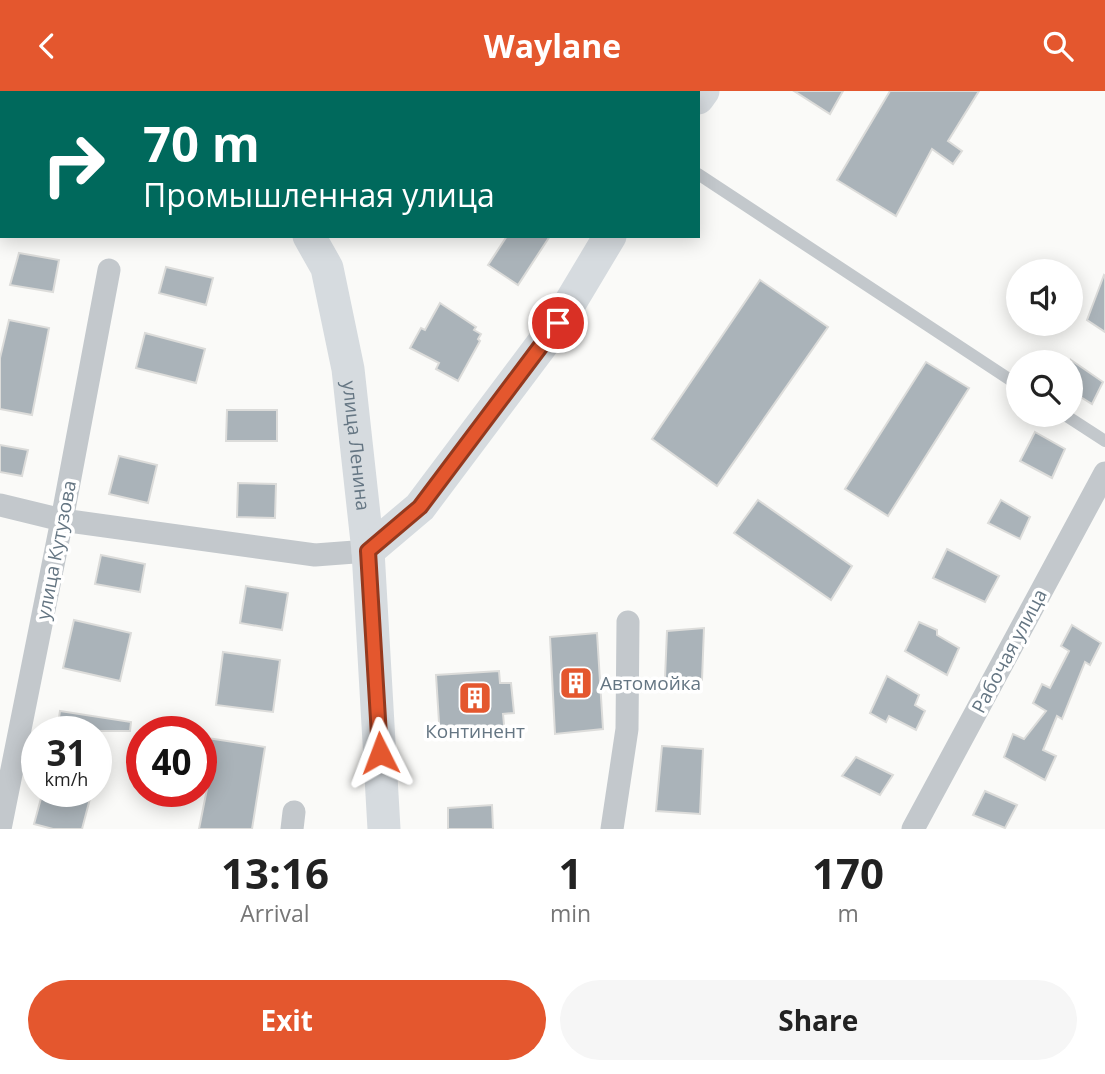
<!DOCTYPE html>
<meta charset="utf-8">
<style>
:root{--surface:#fff;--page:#f6f6f6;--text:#222;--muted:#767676;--accent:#e4572e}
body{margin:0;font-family:"Open Sans",sans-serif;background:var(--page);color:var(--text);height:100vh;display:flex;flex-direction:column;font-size:26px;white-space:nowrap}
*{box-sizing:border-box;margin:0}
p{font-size:23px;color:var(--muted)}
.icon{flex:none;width:38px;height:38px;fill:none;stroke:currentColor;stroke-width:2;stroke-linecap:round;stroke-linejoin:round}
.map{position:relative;height:738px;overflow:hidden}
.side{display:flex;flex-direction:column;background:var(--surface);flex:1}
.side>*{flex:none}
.guide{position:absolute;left:0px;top:0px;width:700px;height:147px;box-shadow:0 4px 18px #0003;background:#00695c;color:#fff;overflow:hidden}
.tools{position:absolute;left:1006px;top:168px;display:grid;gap:14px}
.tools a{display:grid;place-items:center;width:77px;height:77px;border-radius:50%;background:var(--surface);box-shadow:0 4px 18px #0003;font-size:35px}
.speed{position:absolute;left:21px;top:625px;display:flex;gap:14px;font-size:35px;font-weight:700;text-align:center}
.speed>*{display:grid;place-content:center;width:91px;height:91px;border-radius:50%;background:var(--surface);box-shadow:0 4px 18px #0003;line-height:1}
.speed small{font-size:18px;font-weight:400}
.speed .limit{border:10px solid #d22;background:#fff;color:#111}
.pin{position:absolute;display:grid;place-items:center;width:60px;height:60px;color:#fff;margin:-30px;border:4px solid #fff;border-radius:50%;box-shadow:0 2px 7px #0007}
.me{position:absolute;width:77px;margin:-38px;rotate:357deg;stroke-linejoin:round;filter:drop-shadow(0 0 5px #0008)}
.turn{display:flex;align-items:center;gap:24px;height:147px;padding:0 28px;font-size:32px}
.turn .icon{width:91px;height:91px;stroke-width:2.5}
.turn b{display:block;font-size:49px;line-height:60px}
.eta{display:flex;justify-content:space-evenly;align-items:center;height:119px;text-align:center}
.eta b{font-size:42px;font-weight:700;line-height:49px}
.button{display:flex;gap:14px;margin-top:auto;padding:14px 28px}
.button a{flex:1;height:80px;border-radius:42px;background:var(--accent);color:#fff;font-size:28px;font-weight:700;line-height:80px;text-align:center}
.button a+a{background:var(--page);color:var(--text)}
header{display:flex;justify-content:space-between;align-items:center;height:91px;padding:0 28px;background:var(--accent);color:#fff;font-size:32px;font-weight:700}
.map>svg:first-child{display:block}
</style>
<header><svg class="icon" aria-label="back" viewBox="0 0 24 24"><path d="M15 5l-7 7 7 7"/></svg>Waylane<svg class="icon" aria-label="search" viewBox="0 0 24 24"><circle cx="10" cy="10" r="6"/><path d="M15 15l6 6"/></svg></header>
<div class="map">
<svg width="1105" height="738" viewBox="0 0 1105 738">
<rect width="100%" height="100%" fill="#fafaf8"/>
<!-- building -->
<g fill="#aab3b9" stroke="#dcdcda" stroke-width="2">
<polygon points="794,0 843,0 830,23"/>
<polygon points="890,0 979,0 948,50 962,60 953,73 932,58 896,125 837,89"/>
<polygon points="507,145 550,145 518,194 488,174"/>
<polygon points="19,162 59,169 53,201 10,194"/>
<polygon points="166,176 213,187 206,214 159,202"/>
<polygon points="1104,184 1105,185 1105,241 1087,229"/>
<polygon points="760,189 828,236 717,395 652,348"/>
<polygon points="440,212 476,236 474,239 481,243 478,248 480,250 458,290 436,278 439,272 410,257 421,237 425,239"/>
<polygon points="9,229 49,237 32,324 0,318 0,267"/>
<polygon points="145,242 205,258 196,292 136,277"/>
<polygon points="1071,269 1103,291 1092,313 1071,300"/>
<polygon points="926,271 969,297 888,425 845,398"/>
<polygon points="227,319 277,319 277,350 226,350"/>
<polygon points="1035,341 1065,358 1052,387 1020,370"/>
<polygon points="0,354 28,359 22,385 0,381"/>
<polygon points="119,365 157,374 148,412 109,403"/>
<polygon points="238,392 276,393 275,427 237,426"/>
<polygon points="758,409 852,475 831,509 734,442"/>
<polygon points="1001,409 1030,426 1020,448 988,432"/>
<polygon points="947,458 999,485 985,511 933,487"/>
<polygon points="101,464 145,473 140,501 95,493"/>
<polygon points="246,495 288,502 282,539 240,532"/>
<polygon points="74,529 131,542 120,590 63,577"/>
<polygon points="919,531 937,539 937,544 959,557 947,584 905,560"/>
<polygon points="1072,534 1101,552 1090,574 1085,571 1062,628 1057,625 1043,659 1056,665 1045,689 1004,666 1013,643 1024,648 1046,620 1033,612 1042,593 1050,597 1069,560 1061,555"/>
<polygon points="704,537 702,589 665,587 667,540"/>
<polygon points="597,542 603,638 555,643 550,546"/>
<polygon points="223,561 280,569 273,621 216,614"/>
<polygon points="499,580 500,592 511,592 514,622 503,623 505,644 440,647 436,584"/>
<polygon points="887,585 919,604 915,614 925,620 916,639 889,625 886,631 870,622"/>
<polygon points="60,620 131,631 130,640 57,640"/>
<polygon points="201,646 265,656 252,738 199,738 211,678 201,677"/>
<polygon points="662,655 703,658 700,723 656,720"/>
<polygon points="856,666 893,684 880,704 842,685"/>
<polygon points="43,700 92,700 82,738 53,738 34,733"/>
<polygon points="985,700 1017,714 1005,737 973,724"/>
<polygon points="492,714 493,738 448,738 448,717"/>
</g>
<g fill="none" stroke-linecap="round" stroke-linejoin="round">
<!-- lane -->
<g stroke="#c3c8cc" stroke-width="12">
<polyline points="698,83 1018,294"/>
<polyline points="1065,324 1105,350"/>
</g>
<!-- street -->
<g stroke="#c3c8cc" stroke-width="23">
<polyline points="0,414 62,429 315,464 368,460"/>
<polyline points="0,738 62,429 109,179"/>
<polyline points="292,738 294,721"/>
<polyline points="612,738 627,638 628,531"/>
<polyline points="913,738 1105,382"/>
</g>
<!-- secondary -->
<g stroke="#d6dbdf" stroke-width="33">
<polyline points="146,0 151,2"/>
<polyline points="698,7 703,0"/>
<path id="s1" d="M309,145L327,177L348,278L368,460L384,738"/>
<polyline points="368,460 420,416 558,232 610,145"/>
</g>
</g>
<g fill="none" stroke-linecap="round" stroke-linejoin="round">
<defs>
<polyline id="route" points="380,662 368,460 420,416 558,232"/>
</defs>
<!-- route casing -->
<use href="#route" stroke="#94391e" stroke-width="18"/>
<!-- route -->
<use href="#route" stroke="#e4572e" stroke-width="12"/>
</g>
<!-- icons -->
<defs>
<symbol id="building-square" viewBox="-11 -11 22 22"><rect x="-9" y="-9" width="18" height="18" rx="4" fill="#e4572e" stroke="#fff"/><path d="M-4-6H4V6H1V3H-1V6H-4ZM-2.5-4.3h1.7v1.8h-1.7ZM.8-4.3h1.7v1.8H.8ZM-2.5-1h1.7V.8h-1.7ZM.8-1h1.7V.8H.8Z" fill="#fff"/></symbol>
</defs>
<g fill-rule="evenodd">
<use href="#building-square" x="557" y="573" width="38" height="38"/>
<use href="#building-square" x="456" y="588" width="38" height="38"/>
</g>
<g text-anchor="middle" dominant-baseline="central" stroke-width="7" stroke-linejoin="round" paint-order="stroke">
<!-- street labels -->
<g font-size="19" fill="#657683" stroke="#fff">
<text stroke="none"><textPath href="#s1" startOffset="217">улица Ленина</textPath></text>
<text transform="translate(56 459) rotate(-79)">улица Кутузова</text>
<text transform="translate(1009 560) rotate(-62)">Рабочая улица</text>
</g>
<!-- poi labels -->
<g font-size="19" fill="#657683" stroke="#fff" text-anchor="start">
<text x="600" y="592">Автомойка</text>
<text x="475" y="640" text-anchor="middle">Континент</text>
</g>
</g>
</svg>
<div class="tools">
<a><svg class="icon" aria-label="sound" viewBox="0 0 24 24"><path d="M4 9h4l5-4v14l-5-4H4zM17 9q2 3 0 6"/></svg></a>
<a><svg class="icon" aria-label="search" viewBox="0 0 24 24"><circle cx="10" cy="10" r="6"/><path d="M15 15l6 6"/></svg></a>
</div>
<div class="speed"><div>31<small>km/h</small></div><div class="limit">40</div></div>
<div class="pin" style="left:558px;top:232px;background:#d93025"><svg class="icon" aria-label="arrive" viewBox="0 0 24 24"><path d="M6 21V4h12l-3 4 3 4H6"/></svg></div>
<svg class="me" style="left:380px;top:662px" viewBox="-20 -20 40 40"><path d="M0-17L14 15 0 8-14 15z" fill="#e4572e" stroke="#fff" stroke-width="4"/></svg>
<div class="guide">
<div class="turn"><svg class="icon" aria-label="right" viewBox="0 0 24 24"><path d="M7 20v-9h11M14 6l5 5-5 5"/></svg><div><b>70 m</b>Промышленная улица</div></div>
</div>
</div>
<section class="side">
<div class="eta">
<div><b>13:16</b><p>Arrival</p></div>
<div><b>1</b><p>min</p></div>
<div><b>170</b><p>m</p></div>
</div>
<div class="button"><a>Exit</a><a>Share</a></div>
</section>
